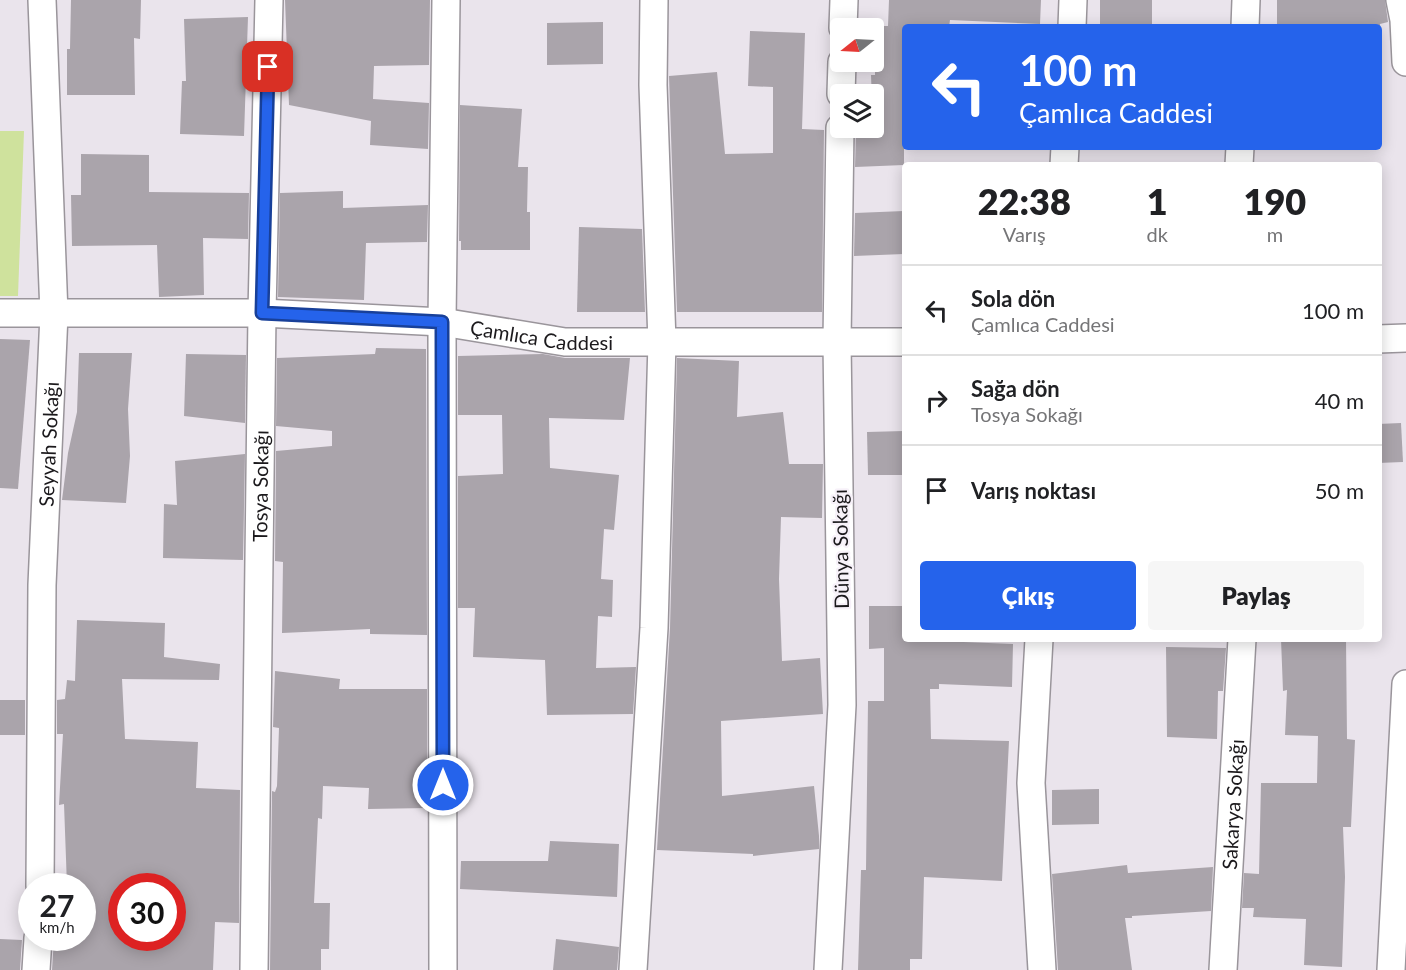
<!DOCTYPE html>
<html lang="tr">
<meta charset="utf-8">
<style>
:root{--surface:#fff;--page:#f6f6f6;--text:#202124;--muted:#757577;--line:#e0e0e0;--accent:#2563eb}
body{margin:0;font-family:Lato,sans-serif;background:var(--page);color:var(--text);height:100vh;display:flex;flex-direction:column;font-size:22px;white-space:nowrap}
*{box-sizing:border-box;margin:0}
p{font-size:20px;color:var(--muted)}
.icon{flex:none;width:33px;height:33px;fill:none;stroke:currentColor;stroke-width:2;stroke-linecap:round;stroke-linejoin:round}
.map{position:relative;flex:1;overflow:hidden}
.sheet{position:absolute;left:902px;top:162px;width:480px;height:480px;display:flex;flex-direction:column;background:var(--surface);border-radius:6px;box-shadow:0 3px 15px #0003}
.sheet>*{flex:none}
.guide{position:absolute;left:902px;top:24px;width:480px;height:126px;border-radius:6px;box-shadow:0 3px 15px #0003;background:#2563eb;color:#fff;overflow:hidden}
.needle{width:39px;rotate:252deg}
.tools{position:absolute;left:830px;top:18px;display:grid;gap:12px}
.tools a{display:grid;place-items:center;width:54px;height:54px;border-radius:6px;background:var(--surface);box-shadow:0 3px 15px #0003;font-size:30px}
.speed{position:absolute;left:18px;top:873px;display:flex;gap:12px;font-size:30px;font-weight:700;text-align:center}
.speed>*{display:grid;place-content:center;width:78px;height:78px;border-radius:50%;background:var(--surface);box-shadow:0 3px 15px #0003;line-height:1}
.speed small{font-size:15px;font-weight:400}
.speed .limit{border:9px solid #d22;background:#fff;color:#111}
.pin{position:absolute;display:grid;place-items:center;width:51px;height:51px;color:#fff;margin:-26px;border-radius:12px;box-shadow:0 3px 9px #0006}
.me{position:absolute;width:66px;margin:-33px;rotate:0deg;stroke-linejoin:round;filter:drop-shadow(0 0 4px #0008)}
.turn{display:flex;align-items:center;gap:21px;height:126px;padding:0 18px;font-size:27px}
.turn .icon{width:78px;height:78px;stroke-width:2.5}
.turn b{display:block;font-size:42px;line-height:51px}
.eta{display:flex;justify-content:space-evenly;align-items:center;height:102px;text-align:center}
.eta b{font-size:36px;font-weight:800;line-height:42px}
.cta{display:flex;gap:12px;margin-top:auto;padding:12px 18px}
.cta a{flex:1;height:69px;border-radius:6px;background:var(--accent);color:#fff;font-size:24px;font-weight:800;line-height:69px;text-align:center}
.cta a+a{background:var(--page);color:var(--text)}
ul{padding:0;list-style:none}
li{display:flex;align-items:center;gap:18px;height:90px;padding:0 18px;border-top:2px solid var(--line)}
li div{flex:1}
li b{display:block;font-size:22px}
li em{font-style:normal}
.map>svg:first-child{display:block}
</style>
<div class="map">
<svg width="1406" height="970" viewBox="0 0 1406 970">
<rect width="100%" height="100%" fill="#eae4ec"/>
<!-- green -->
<polygon fill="#cfe29d" points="0,131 24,131 18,296 0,296"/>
<!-- building -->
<g fill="#aaa4ab" fill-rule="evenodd">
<polygon points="71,0 141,0 140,39 134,38 135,95 67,95 67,49 70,49"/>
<polygon points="285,0 430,0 429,65 374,66 373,99 429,103 428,149 370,145 371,121 289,105"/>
<polygon points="889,0 1041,0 1040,24 950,20 949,27 904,27 904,165 855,167 856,130 873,128 871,75 875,75 875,26 888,26"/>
<rect x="1100" y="0" width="52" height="27"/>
<polygon points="1277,0 1385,0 1388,22 1380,24 1380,27 1277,27"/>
<polygon points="248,17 244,136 180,134 182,81 186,81 184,19"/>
<polygon points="603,22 603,64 547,65 547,23"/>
<polygon points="750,31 805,33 802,129 824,130 822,312 677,312 669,76 717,72 725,154 773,153 773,87 748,86"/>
<polygon points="460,105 522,109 518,167 528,167 527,212 530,212 530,250 461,250 461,241 459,241"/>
<polygon points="81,154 149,155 149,192 249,193 248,239 203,238 204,295 159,297 157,245 72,246 71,195 81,195"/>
<polygon points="343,191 343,208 428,205 427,242 366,243 364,300 278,297 280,193"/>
<polygon points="904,211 904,254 854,256 855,213"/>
<polygon points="579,227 642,229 645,312 577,312"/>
<polygon points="0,339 30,340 18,489 0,488"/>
<polygon points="376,348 426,349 427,635 370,634 370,629 282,633 283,562 275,561 276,451 332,446 332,431 276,426 277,358 375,354"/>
<polygon points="79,353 132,353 128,409 130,456 126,503 62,500 68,453 77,412"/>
<polygon points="186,354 246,355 245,423 184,416"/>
<polygon points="543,354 565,358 630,358 624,420 549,418 550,468 619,475 614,530 604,529 601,579 613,580 612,617 598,616 596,668 636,667 633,714 547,715 545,660 473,657 475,608 458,608 458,476 503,474 502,415 458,415 458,356"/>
<polygon points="677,358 739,361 737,417 783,412 789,464 823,464 822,518 781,517 779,579 782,661 820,658 823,714 721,721 722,796 814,786 819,836 819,849 753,856 753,854 657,850 670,628"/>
<polygon points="1401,423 1403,462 1378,463 1378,424"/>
<polygon points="904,431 904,475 868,475 867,432"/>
<polygon points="245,454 243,560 163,558 164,504 177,505 175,461"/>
<polygon points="869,606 904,606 904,639 939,639 939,641 1013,644 1012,687 939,684 939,689 930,689 931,739 1009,741 1002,881 924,877 922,959 910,959 910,970 858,970 861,870 866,870 868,701 884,701 884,648 869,649"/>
<path d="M77,620L165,623L164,657L220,664L219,680L122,679L125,739L198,742L196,788L240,790L239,923L215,922L213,970H52L54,938H82V886H67L64,804L59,805L63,734H57V700L65,699L67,680L75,681ZM122,886H172V938H122Z"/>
<polygon points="1281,639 1346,639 1347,739 1355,740 1351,827 1343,827 1345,877 1342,967 1304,965 1306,919 1253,917 1254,908 1242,908 1244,873 1259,874 1261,783 1317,783 1318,736 1285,735 1287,690 1283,691"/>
<polygon points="1166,647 1226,648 1223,691 1218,691 1217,739 1167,737"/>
<polygon points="275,671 340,679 339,689 427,689 427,808 368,809 369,788 323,786 322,819 318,818 314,903 330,903 329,949 321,949 321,970 270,970 272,791 275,792 277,786 279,728 273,727"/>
<rect x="0" y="700" width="25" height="35"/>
<polygon points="1099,789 1099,824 1052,825 1052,790"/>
<polygon points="550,841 619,844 617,897 460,889 461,861 548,861"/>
<polygon points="1127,865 1128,873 1213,867 1211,911 1132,916 1132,918 1125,918 1132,970 1058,970 1052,874"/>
<polygon points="0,939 22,940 20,970 0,970"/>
<polygon points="556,939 619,947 617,970 553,970"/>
</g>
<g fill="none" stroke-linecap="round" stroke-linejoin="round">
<defs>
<g id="street">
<polyline points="1400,0 1404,20 1406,62"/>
<polyline points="1072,27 1073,0"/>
<polyline points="1245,27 1246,0"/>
<polyline points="843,28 844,0"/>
<polyline points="841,94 842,62"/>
<polyline points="1064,165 1065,147"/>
<polyline points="1239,165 1240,147"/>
<path id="s1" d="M0,313H262L442,322L565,342H904"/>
<polyline points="1378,339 1406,338"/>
<polyline points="1039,639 1031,783 1042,970"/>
<path id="s2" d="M40,886L42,585L54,314L42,0"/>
<polyline points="36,970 38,938"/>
<path id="s3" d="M254,970L262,313L269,0"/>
<polyline points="443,970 442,322 446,0"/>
<polyline points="633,970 654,628 662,342 653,85 654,0"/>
<polyline points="828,970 842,705 837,342 840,128"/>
<path id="s4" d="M1223,970L1242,639"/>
<polyline points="1391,970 1406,684"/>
</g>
</defs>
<!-- street casing -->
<use href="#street" stroke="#9a959b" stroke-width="30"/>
<!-- street -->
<use href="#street" stroke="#fff" stroke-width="27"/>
</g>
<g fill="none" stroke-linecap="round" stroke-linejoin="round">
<defs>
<polyline id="route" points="268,67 262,313 442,322 443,785"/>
</defs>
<!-- route casing -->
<use href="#route" stroke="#184099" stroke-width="15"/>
<!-- route -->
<use href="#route" stroke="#2563eb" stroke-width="10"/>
</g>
<g text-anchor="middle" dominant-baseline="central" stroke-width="4.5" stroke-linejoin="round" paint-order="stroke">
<!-- street labels -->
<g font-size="20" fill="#1b191c" stroke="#f7f1f9">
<text stroke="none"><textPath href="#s1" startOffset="543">Çamlıca Caddesi</textPath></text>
<text stroke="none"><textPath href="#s2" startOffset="442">Seyyah Sokağı</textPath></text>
<text stroke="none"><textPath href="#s3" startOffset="484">Tosya Sokağı</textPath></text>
<text transform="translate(840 549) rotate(-91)">Dünya Sokağı</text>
<text stroke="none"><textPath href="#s4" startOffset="166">Sakarya Sokağı</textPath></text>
</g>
</g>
</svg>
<div class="tools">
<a><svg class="needle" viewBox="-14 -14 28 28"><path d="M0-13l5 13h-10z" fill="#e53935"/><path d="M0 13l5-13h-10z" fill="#757577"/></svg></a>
<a><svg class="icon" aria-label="layers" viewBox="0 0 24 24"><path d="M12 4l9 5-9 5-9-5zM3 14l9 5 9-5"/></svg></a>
</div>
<div class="speed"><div>27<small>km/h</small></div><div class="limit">30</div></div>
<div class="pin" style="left:268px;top:67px;background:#d93025"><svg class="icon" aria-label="arrive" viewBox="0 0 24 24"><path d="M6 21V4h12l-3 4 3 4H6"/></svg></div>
<svg class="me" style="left:443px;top:785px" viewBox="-20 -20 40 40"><circle r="17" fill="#2563eb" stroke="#fff" stroke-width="3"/><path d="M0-11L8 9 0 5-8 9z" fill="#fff"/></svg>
<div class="guide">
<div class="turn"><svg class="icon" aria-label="left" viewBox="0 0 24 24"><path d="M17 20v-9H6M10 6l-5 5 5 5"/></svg><div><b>100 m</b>Çamlıca Caddesi</div></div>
</div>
<section class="sheet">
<div class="eta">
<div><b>22:38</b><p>Varış</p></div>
<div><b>1</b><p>dk</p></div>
<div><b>190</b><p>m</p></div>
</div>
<ul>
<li><svg class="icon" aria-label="left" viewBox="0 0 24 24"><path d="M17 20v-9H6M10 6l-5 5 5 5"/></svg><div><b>Sola dön</b><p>Çamlıca Caddesi</p></div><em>100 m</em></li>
<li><svg class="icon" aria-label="right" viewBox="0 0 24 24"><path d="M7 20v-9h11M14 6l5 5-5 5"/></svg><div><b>Sağa dön</b><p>Tosya Sokağı</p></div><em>40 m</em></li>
<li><svg class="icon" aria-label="arrive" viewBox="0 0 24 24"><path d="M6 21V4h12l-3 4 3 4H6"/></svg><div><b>Varış noktası</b></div><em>50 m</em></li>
</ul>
<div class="cta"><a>Çıkış</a><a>Paylaş</a></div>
</section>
</div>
